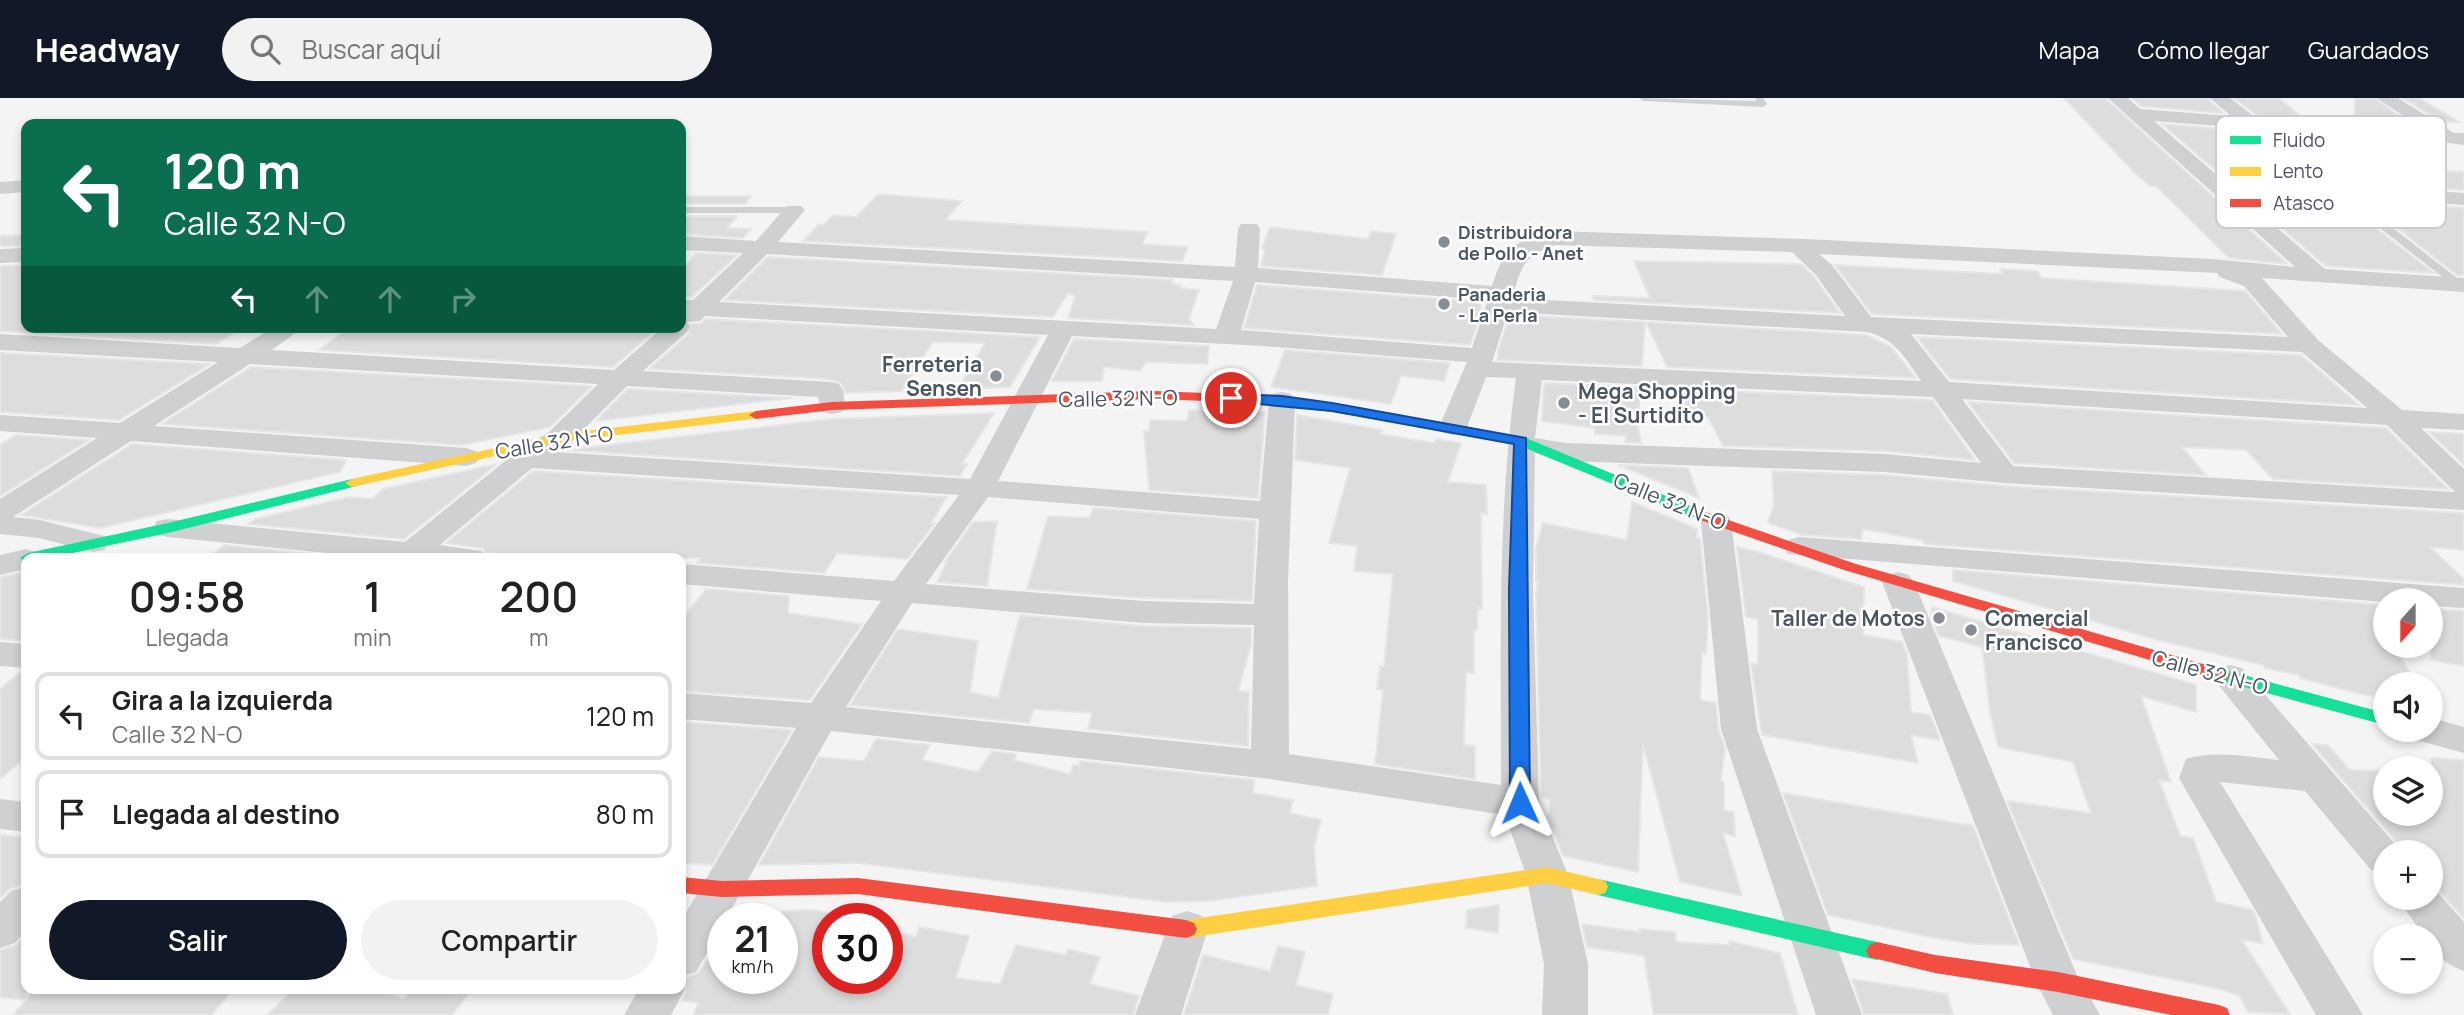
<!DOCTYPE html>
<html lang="es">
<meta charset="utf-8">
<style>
:root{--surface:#fff;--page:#f2f2f2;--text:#222;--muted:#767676;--line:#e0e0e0;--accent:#111827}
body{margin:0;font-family:Manrope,sans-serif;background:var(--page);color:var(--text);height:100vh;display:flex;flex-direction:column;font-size:26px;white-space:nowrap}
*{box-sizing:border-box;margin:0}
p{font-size:23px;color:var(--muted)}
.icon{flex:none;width:38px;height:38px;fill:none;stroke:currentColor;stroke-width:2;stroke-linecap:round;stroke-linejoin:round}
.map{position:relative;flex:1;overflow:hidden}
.drawer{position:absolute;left:21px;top:455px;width:665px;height:441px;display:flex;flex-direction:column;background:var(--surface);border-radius:14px;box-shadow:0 4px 10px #0003}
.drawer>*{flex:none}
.banner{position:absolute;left:21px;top:21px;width:665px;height:214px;border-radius:14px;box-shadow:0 4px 10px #0003;background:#0b6e4f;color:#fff;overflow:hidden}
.needle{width:46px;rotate:201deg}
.fabs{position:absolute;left:2373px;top:490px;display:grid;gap:14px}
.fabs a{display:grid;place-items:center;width:70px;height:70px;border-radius:50%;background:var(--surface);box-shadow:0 4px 10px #0003;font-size:35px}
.speed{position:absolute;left:707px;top:805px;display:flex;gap:14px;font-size:35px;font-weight:700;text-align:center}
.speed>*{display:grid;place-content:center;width:91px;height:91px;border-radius:50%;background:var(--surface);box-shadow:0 4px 10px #0003;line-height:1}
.speed small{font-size:18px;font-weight:400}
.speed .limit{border:10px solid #d22;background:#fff;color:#111}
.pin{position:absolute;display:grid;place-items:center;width:60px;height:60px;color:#fff;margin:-30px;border:4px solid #fff;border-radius:50%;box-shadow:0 2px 7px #0007}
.me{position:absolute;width:77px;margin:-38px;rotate:359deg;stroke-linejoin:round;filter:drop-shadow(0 0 5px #0008)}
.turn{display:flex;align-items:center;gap:24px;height:147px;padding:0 28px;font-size:32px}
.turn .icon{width:91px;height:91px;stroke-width:2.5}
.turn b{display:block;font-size:49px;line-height:60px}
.lanes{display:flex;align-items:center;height:66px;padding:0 28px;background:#0003;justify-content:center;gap:35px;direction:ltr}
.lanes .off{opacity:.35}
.eta{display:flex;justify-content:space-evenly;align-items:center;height:119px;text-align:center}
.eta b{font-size:42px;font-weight:600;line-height:49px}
.action{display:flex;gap:14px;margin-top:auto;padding:14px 28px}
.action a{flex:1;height:80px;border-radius:42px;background:var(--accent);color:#fff;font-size:28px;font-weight:600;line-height:80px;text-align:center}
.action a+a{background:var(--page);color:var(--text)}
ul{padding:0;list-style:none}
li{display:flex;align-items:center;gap:21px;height:88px;margin:0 14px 10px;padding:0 14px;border:4px solid var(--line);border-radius:14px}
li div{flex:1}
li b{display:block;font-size:26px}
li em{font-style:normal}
header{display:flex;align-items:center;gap:42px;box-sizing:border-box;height:98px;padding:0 35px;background:var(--accent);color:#fff}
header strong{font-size:33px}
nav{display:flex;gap:38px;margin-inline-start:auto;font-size:24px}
.search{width:490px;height:63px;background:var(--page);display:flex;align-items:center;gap:18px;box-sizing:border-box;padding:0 24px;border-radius:38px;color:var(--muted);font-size:26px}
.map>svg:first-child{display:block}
</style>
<header>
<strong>Headway</strong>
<div class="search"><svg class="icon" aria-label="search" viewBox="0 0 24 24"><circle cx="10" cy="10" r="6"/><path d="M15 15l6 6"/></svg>Buscar aquí</div>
<nav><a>Mapa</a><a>Cómo llegar</a><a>Guardados</a></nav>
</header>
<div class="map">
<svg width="2464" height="917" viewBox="0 0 2464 917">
<rect width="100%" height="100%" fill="#f4f4f4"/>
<!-- building -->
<g fill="#ddddde" stroke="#e5e6e7" stroke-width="2">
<polygon points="2064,0 2105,0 2287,166 2229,160 2156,88 2150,88 2133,73"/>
<polygon points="2132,0 2207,0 2223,15 2141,8"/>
<polygon points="2234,0 2279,0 2361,69 2464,74 2464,92 2345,84"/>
<polygon points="2355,0 2375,0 2405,22 2354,20"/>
<polygon points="2403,0 2419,0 2459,24 2441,24"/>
<polygon points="2162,26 2245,33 2308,82 2219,75"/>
<polygon points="2241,95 2339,102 2434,175 2326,168"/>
<polygon points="878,96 962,103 945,122 1148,134 1142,146 1188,149 1182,163 803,143 819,126 823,127 833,117 856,119"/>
<polygon points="681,98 751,98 745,106 681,106"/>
<polygon points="2363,103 2464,110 2464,177 2457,177"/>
<polygon points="681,118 737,118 727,130 751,131 743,140 681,136"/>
<polygon points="1270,129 1368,141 1371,133 1396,136 1382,177 1261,168 1265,152 1262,150"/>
<polygon points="26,137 26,148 0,148 0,138"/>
<polygon points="696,155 737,157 692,199 681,199 681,173"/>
<polygon points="768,159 1173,182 1171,186 1181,187 1180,190 1199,192 1189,221 1194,227 1068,220 1075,199 1068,195 1053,219 725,202"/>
<polygon points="1634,163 1801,166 1814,179 1840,215 1594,202 1593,198 1650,200"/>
<polygon points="26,167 26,229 243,229 216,246 0,233 0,168"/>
<polygon points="1835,167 2003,176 2000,171 2037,173 2042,180 2245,193 2282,236 1872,216"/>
<polygon points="1257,187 1479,204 1482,212 1470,247 1244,230"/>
<polygon points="1510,217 1645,224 1642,268 1498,262 1498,253"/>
<polygon points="706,221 1040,239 1010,289 958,291 985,245 933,244 901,293 846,295 841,285 830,281 649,271 689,236 691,226 700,226"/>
<polygon points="1646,224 1867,237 1891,249 1916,280 1667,269"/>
<polygon points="350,229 659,229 613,269 319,252"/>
<polygon points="1917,239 2301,257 2359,307 1950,281"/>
<polygon points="1074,241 1209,248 1207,266 1146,264 1140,273 1104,269 1102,283 1052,283"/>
<polygon points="1285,252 1450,265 1444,283 1401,278 1391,306 1271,289"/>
<polygon points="0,255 210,266 119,322 0,314"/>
<polygon points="251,269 592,288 550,329 462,347 162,326"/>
<polygon points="1544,285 1640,289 1638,330 1641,345 1625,344 1627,338 1595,336 1594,330 1542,323"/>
<polygon points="628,291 792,300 596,323"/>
<polygon points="1678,291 1932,302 1975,362 1885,353 1723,348 1708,319 1691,319"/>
<polygon points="1968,304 2386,330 2448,391 2273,381 2246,352 2182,349 2206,377 2014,365"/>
<polygon points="1189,312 1265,314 1258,400 1149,392 1144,333 1149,333 1150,322 1187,323"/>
<polygon points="994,315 962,366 967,366 960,378 565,352 832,321"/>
<polygon points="1297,317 1382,332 1380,336 1435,345 1436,341 1461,345 1448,384 1486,387 1487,416 1481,415 1482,511 1478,510 1477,532 1474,532 1474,575 1466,574 1464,647 1475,648 1475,681 1375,666 1383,592 1377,591 1380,568 1384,568 1393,476 1354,473 1357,448 1329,445 1350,370 1295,362"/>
<polygon points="2429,334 2464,336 2464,367"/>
<polygon points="16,337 89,342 0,398 0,347"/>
<polygon points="132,346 346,362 340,374 100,430 21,417"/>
<polygon points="497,366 404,441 249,426 255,421 349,399 372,401 383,391"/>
<polygon points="1618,367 1688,370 1699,400"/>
<polygon points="533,373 947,399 931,425 935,425 907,461 837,455 824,475 697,465 701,460 515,460 517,457 487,455 482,450 446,445"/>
<polygon points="1772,373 1885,377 2004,388 2464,415 2464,452 2430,449 2464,481 2464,487 1925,446 1922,442 1863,431 1861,441 1802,437 1768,425 1774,407"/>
<polygon points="1632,404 1697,431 1697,440 1700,441 1708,519 1706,556 1702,555 1700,602 1716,605 1718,631 1725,650 1721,683 1724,684 1724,712 1734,714 1735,738 1723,735 1742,798 1680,784 1643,646 1638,774 1563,758 1548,721 1550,701 1541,699 1536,496 1538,483 1536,483 1536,450 1543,425 1627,442"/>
<polygon points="1093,410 1256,423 1252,503 1143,500 1027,491 1048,418 1090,420"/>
<polygon points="997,423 987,488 937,484 947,464 945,464 973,424"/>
<polygon points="224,447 353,460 208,460"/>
<polygon points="1737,449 1759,454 1864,489 1863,537 1902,544 1907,556 1911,614 1930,617 1939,639 1939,642 1911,637 1918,665 1762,637 1751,565 1758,566 1758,521 1746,519"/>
<polygon points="1953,472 2385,507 2385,548 2395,548 2416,586 2385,586 2385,600 2357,595 2300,580 2299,577 2264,570 2263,567 2158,542 1953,483"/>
<polygon points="26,474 26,543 0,541 0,479"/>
<polygon points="706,491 789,498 788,515 862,526 810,602 681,593 681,522"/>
<polygon points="1932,509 2196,587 2196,614 2141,598 2171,684 2159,682 2180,738 2193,740 2216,804 2252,812 2255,816 2263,846 2241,841 2290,916 2248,914 2240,898 2220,891 2073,861 2007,703 2091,715 2073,664 1998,649 1990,614 1982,549 1939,538 1931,518"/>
<polygon points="2431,511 2464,513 2464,568 2431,562"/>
<polygon points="1020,517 1143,528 1251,530 1251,547 1238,593 1249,594 1248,648 1088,631 1092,615 1034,611 1029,625 850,607 898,531 978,543 970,594 998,600"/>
<polygon points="23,572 26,572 26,659 0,681 0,591"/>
<polygon points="681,624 792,632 712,767 681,765"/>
<polygon points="876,641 930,647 922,662 978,674 992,653 1016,656 1014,662 1070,676 1073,667 1079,667 1080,663 1254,682 1253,695 1293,702 1290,715 1321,722 1314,749 1317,788 1208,803 1166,804 858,765 759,767 819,659 864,663"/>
<polygon points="2312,646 2328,647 2350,672 2385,673 2385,716 2431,716 2431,660 2464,662 2464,820 2431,785 2431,754 2405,754"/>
<polygon points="1783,695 1973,728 2019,847 1975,846 1935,840 1828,817"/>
<polygon points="0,737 26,739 26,786 10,791 0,800"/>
<polygon points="1499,807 1498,835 1466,830 1467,812"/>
<polygon points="815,812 828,815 828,880 887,880 887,831 916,839 919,829 969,838 956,880 1000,886 1016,847 1066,857 1068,851 1100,859 1090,886 1139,898 1133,917 693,917 699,905 682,903 687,892 683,881 698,875 706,863 723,865 723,880 782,880 782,813"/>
<polygon points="1582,826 1640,834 1639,831 1675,834 1676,844 1730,847 1729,843 1780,855 1798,917 1654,917 1644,858 1587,849"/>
<polygon points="26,837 26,901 35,891 234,891 211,917 13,917 26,902 0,899 0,852 16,847"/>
<polygon points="1278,848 1305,854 1296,887 1333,896 1328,917 1184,917 1203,857 1270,873"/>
<polygon points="1852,881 1947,896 1953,917 1864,917"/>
<polygon points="294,891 374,891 404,901 412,891 467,897 452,917 267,917"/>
</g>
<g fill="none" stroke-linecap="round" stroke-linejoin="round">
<!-- lane -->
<g fill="#ced0d2" fill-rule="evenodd">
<polygon points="1639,0 1757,3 1755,0 1763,0 1767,6 1763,9 1643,3"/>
<polygon points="2334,90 2342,90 2462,184 2462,188 2454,188 2334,94"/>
<polygon points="681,109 794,109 799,112 794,115 681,115"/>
</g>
<!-- street -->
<g fill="#ced0d2" fill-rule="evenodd">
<path d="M2108,0H2128L2140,11L2231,18L2210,0H2230L2344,87L2464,95V107L2233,92L2325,171L2464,180V194L2262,180L2318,242L2402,312L2464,316V332L2421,330L2464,371V412L2004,385L1885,374L1566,363L1535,355L1533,491L1539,705L1568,777L1588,866V917H1542L1544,866L1526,777L1505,717L1270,681L831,633L726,821H723V827L696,874L681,879V823L796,630L681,621V595L811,605L881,503L681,486V466L894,483L959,397L532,370L440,447L482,453L487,460H377L168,439L157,437L153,430L157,423L168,421L405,444L515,355L549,334L598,286L250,266L154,328L466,350L476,353L480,359L476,365L466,368L131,343L13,419L40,422L104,438L109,445L104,452L93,454L39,440L0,436V401L97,340L0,333V317L120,325L218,264L0,252V236L240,250L274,229H303L272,252L614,272L663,229H681V202H693L743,155L681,152V138L756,143L787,108H801L805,112L778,144L1235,169L1238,131L1241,126H1257L1260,131L1258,170L1492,188C1504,150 1514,143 1553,133L1804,141L2212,161L2295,169ZM2154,23L2246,30L2316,85L2218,78ZM1555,147L1792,154L1816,177L1845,218L1512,200C1522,168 1522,159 1555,147ZM767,156L1233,183L1216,231L719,204ZM1819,156L2217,175L2220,179L2244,188L2288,239L1871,219L1832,167ZM1255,184L1488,202L1472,250L1241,232ZM1508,214L1867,234C1896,241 1905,260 1921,283L1492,264ZM705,218L1048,237L970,381L555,354L569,346L627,288L818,299L822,314L832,316L842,314L845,308L843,292L839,286L830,284L643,273L687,234L690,229L687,224L700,223ZM1911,236L2302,254L2367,310L1949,284ZM1072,238L1264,248L1467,264L1439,329L1443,335L1453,337L1463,335L1467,329L1486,279L1516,280C1497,415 1501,552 1501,687L1289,656L1288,484L1295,302L1291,296L1282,294L1273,296L1269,302L1260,403L998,383ZM1542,282L1933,299L1981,365L1885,356L1566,345L1535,340ZM1962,301L2387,327L2455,394L2013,368ZM988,399L1259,421L1254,506L1143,503L926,486ZM912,505L1143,525L1254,527L1251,651L846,609Z"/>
<polygon points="2377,0 2398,0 2454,35 2464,35 2464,47 2442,44"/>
<polygon points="26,82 26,94 0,96 0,84"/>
<polygon points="26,150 26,164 0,165 0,151"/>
<polygon points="1716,414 1727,417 1731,423 1757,631 1862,917 1816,917 1721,631 1701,423 1705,417"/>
<polygon points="1799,439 2464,490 2464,510 2431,508 2431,502 2385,504 1788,456 1783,449 1788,442"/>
<polygon points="26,451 37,454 41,460 26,460 26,471 0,477 0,457"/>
<polygon points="1898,474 1909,477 1914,484 2076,875 2100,917 2053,917 2036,884 1882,484 1887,477"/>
<polygon points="0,544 26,546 26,570 0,568"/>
<path d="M2230,567L2242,570L2402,754H2385V777L2371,772L2305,693L2220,684L2363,917H2316L2179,680L2186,661C2216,652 2248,659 2279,662L2212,579L2218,570Z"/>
<polygon points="2431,620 2464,629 2464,655 2413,641 2408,632 2431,632"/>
<polygon points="0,701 26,704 26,734 0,731"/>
<path d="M2431,787L2464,824V873C2449,868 2431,856 2431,838H2424L2397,800H2431Z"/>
<polygon points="26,788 26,833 15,845 0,850 0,804 11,793"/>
<polygon points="1187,813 1202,818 1208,831 1181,917 1135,917 1172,818"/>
<polygon points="681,882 685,891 671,917 624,917 639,891 681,891"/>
</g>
<!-- fast -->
<g fill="#16e098" fill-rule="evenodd">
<polygon points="1350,309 1526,340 1710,416 1713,419 1710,422 1700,422 1518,347 1345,316 1343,313"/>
<polygon points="352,381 357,382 359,385 357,388 168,435 49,460 26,460 26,464 20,460 28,455 168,425"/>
<polygon points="2221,571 2385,615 2385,627 2215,581 2212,577 2215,573"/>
<polygon points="1598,781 1877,844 1885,847 1888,853 1885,859 1877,862 1598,797 1591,795 1588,789 1591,783"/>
</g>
<!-- slow -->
<g fill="#ffcf43" fill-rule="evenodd">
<polygon points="756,313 763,317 761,320 559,344 352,389 345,385 352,381 559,336"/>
<polygon points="1547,769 1598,781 1605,783 1608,789 1605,795 1598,797 1547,785 1186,840 1178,837 1175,831 1178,825 1186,822"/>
</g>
<!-- jam -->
<g fill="#f24e42" fill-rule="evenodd">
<polygon points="1153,293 1282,298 1350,309 1357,313 1350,317 1282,306 1153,301 832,312 756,321 749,317 756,313 832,304"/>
<polygon points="1705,414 1856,466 2227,573 2230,577 2227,581 2221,583 1844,472 1700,422 1697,419 1700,416"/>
<polygon points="681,779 722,783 858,780 1186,822 1194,825 1197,831 1194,837 1186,840 858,796 722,799 681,795"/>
<polygon points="1877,844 1935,857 2058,874 2219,907 2227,910 2230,917 2171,917 2058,894 1935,875 1869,859 1866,853 1869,847"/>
</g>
</g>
<!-- route -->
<polygon fill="#1a73e8" stroke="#114b97" stroke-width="2" points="1231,296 1282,298 1332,305 1526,340 1530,705 1527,710 1520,712 1513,710 1510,705 1509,491 1514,346 1332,313 1226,303 1226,297"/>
<!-- markers -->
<g fill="#868d94" stroke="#fff" stroke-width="2.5">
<circle cx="1444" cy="144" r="7"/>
<circle cx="1444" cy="206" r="7"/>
<circle cx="996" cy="278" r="7"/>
<circle cx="1564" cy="305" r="7"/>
<circle cx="1939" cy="520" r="7"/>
<circle cx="1971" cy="532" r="7"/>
</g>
<g text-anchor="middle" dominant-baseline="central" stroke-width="5" stroke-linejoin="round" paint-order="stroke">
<!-- far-poi labels -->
<g font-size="18" font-weight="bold" fill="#4a5661" stroke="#fff" text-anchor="start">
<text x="1458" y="134">Distribuidora<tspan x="1458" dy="21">de Pollo - Anet</tspan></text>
<text x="1458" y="196">Panaderia<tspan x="1458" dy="21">- La Perla</tspan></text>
</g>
<!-- poi labels -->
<g font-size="21" font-weight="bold" fill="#4a5661" stroke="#fff" text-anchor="end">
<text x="982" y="266">Ferreteria<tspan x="982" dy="24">Sensen</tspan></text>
<text x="1578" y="293" text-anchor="start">Mega Shopping<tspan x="1578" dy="24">- El Surtidito</tspan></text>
<text x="1925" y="520">Taller de Motos</text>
<text x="1985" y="520" text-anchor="start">Comercial<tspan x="1985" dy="24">Francisco</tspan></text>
</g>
<!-- street labels -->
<g font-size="21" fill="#4a5661" stroke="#fff">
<text transform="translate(1118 300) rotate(-1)">Calle 32 N-O</text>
<text transform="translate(554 344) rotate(-9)">Calle 32 N-O</text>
<text transform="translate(1670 403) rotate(22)">Calle 32 N-O</text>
<text transform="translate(2210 574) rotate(15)">Calle 32 N-O</text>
</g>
</g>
<!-- legend -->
<rect x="2216" y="18" width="230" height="112" rx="10" fill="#fff" stroke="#c9ccd0" stroke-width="2"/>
<rect x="2230" y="38" width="31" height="8" fill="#16e098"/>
<rect x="2230" y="69" width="31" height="9" fill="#ffcf43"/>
<rect x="2230" y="101" width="31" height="8" fill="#f24e42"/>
<g font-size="19" fill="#4a5661">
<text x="2273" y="49">Fluido</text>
<text x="2273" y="80">Lento</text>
<text x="2273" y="112">Atasco</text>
</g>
</svg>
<div class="fabs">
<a><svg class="needle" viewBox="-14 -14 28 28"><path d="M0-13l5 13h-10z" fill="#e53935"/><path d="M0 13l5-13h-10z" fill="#767676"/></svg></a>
<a><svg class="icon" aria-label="sound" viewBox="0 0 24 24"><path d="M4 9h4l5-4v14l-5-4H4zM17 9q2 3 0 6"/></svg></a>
<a><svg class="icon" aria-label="layers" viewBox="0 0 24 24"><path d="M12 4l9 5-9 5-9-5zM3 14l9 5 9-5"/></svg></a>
<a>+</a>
<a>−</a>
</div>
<div class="speed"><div>21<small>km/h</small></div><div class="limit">30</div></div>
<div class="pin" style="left:1231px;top:300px;background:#d93025"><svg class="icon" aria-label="arrive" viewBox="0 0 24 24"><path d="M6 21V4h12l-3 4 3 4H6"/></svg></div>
<svg class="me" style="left:1520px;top:705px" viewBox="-20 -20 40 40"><path d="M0-17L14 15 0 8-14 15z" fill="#1a73e8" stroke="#fff" stroke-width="4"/></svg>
<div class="banner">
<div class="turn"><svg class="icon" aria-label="left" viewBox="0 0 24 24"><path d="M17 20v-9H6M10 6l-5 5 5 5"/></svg><div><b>120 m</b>Calle 32 N-O</div></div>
<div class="lanes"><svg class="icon" aria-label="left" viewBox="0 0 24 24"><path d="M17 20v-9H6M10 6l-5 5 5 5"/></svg><svg class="icon off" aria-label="ahead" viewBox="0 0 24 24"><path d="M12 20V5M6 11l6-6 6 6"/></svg><svg class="icon off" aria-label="ahead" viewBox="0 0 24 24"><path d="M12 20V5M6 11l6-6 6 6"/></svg><svg class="icon off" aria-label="right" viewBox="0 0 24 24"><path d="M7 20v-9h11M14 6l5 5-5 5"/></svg></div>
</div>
<section class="drawer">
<div class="eta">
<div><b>09:58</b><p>Llegada</p></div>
<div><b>1</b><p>min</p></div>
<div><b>200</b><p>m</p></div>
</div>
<ul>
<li><svg class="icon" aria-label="left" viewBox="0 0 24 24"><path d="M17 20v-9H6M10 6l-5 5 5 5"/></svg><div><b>Gira a la izquierda</b><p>Calle 32 N-O</p></div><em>120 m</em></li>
<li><svg class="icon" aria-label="arrive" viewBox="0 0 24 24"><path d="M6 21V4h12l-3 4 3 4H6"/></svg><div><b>Llegada al destino</b></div><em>80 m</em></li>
</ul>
<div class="action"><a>Salir</a><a>Compartir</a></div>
</section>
</div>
